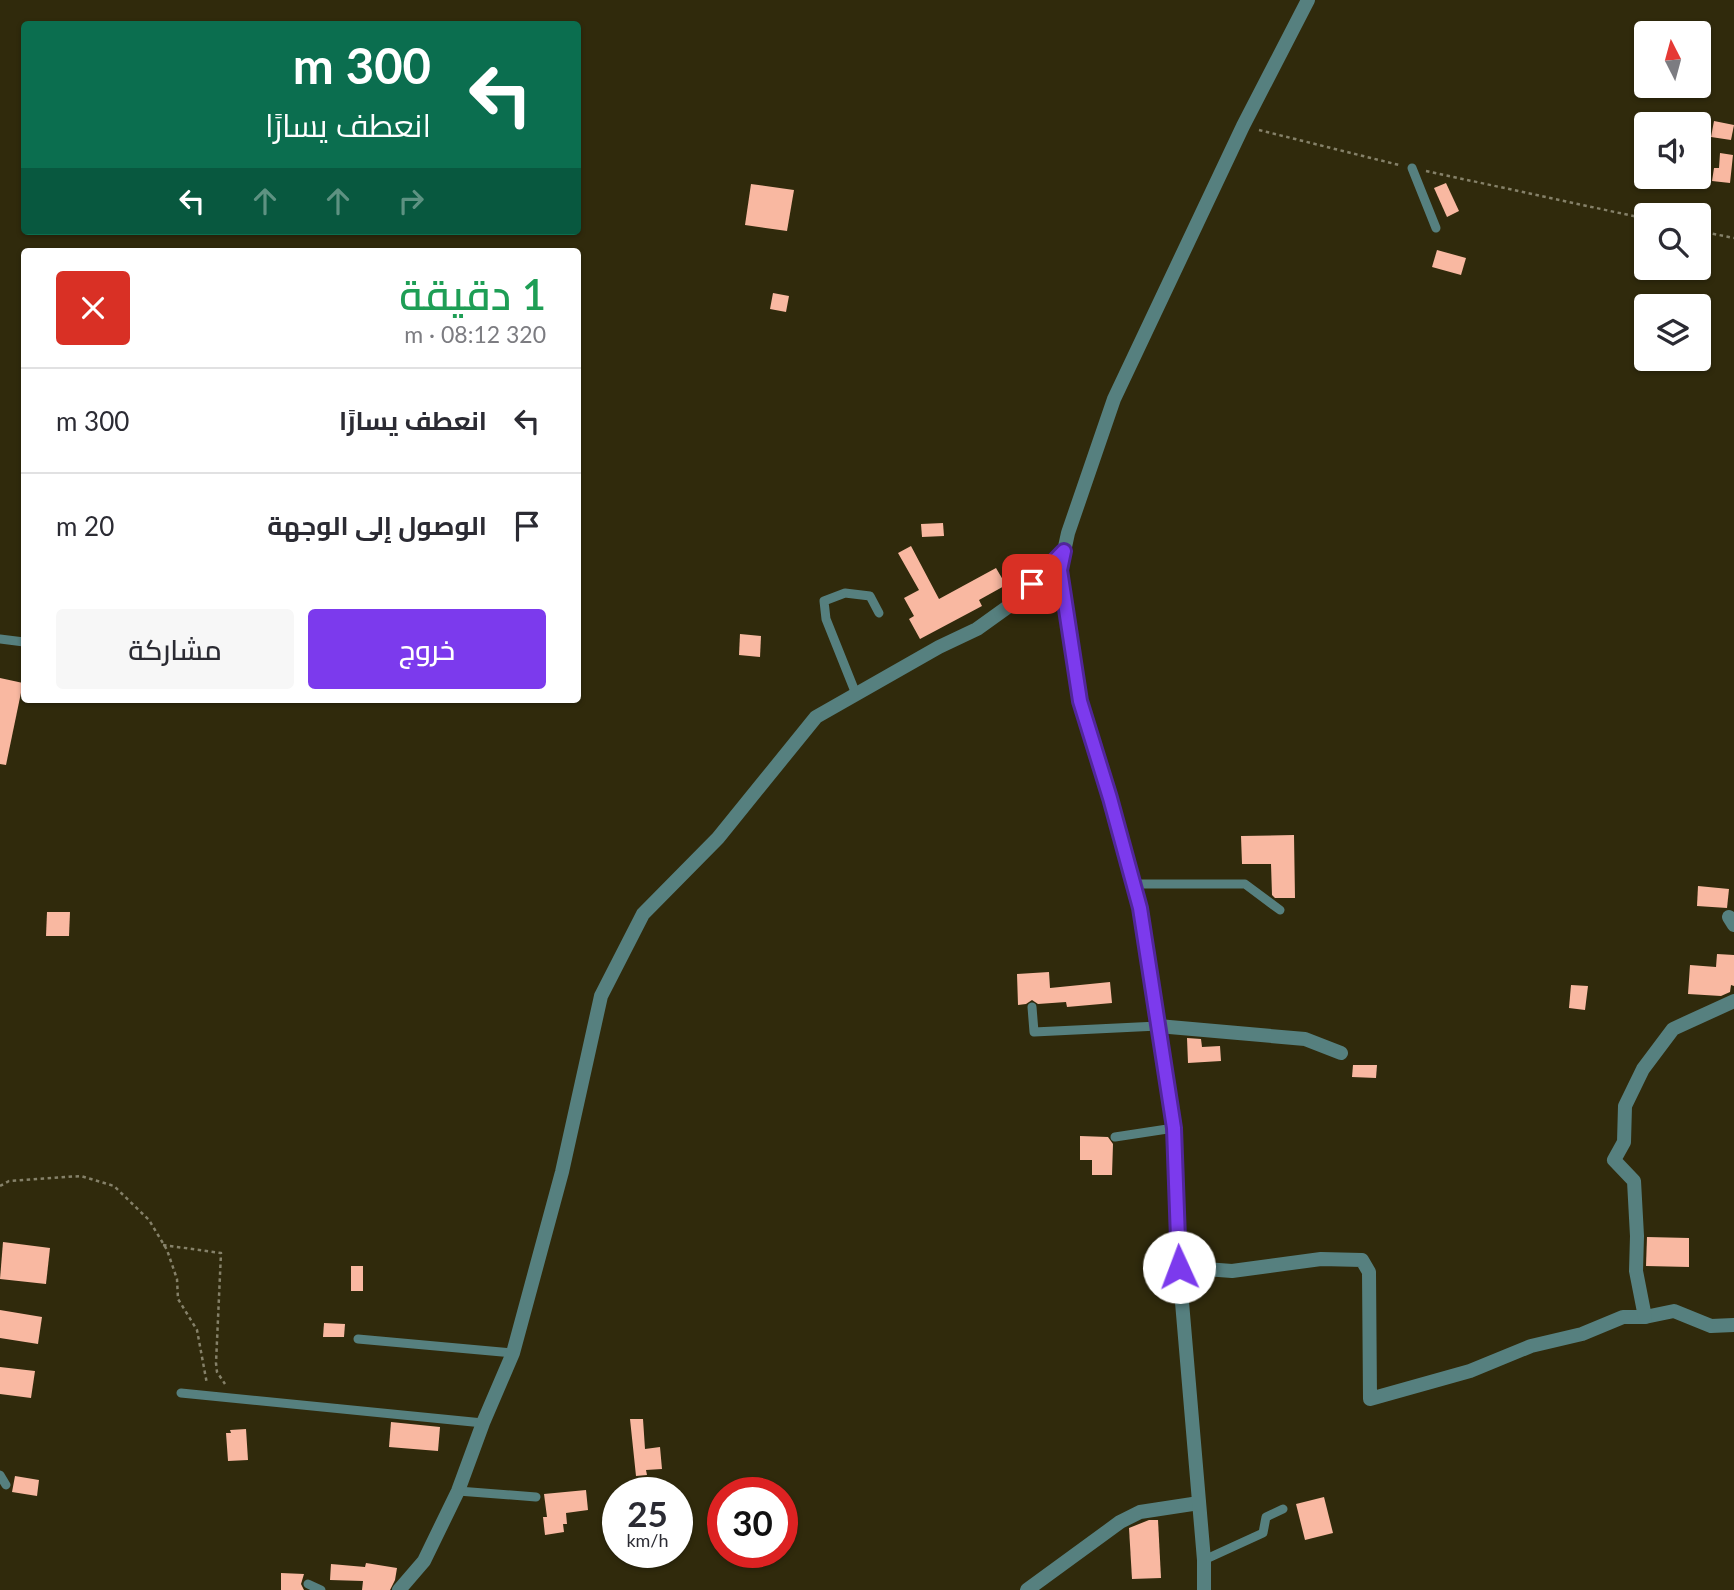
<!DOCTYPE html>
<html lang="ar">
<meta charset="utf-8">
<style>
:root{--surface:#fff;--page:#f7f7f7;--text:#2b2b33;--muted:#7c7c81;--line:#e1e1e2;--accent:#7c3aed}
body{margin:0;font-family:Lato,Cairo,sans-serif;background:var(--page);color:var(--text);direction:rtl;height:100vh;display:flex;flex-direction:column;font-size:26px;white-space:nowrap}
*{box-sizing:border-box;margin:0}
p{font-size:23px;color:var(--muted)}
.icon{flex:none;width:38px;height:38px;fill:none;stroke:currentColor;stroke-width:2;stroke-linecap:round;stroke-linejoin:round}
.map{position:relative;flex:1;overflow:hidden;direction:ltr}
.panel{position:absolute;left:21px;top:248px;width:560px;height:455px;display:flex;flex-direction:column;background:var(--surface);border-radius:7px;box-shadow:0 2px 5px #0004;direction:rtl}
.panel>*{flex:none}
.guide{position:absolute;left:21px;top:21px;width:560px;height:214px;border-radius:7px;box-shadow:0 2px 5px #0004;direction:rtl;background:#0b6e4f;color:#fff;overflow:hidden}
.needle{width:46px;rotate:354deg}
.buttons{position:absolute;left:1634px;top:21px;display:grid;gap:14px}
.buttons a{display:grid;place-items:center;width:77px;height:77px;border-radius:7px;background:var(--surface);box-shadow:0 2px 5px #0004;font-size:35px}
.speed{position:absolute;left:602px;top:1477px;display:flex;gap:14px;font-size:35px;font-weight:700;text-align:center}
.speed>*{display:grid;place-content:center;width:91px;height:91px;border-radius:50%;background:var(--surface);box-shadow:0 2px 5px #0004;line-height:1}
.speed small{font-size:18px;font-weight:400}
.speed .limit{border:10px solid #d22;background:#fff;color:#111}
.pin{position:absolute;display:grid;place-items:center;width:60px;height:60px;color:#fff;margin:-30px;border-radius:14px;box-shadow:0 4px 10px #0006}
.me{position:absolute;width:77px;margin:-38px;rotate:358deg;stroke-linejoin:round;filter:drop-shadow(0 0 5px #0008)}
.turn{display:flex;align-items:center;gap:24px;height:147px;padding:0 35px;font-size:32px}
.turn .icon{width:91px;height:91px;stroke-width:2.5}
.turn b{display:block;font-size:49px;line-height:60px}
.lanes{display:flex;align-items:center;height:66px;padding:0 35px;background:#0003;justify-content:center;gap:35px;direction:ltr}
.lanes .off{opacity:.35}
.round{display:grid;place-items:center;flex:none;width:74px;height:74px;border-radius:7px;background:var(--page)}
.headline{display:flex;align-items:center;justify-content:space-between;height:119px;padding:0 35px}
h1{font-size:42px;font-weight:600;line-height:52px;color:#1e9e55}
.cta{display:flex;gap:14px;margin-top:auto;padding:14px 35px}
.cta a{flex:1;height:80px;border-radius:7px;background:var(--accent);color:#fff;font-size:28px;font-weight:600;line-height:80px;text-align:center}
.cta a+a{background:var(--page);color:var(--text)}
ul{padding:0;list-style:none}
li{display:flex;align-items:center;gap:21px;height:105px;padding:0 35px;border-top:2px solid var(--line)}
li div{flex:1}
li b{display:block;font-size:26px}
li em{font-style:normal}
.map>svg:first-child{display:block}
</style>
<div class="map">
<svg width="1734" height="1590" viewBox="0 0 1734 1590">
<rect width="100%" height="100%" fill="#302a0c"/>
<!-- building -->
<g fill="#f9b8a1">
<polygon points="1714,121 1734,125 1731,140 1711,137"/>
<polygon points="1720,153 1733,155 1730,183 1712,181 1714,168 1719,168"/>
<polygon points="1446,183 1459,211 1447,217 1434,188"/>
<polygon points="751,184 794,190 787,231 745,225"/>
<polygon points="1437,250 1466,258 1461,275 1432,267"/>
<polygon points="773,293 789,296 786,312 770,309"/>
<polygon points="943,523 944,536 922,537 921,524"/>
<polygon points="911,546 939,599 996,568 1006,585 979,600 982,606 920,639 909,619 914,616 904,598 919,590 898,553"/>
<polygon points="740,634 761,636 760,657 739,655"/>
<polygon points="0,678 23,683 6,765 0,764"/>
<polygon points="1294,835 1295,898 1275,898 1272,895 1271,864 1242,864 1241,836"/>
<polygon points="1698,886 1729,889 1727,908 1697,906"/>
<polygon points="47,912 70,912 69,936 46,936"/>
<polygon points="1717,954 1734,955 1734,986 1731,985 1730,992 1721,996 1688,994 1690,965 1716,967"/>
<polygon points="1049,972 1050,988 1110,982 1112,1003 1067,1007 1066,1002 1038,1004 1032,1000 1026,1004 1018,1005 1017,974"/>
<polygon points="1571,985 1588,986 1585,1010 1569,1008"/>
<polygon points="1187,1038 1201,1039 1202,1047 1220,1046 1221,1061 1188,1063"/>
<polygon points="1353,1065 1377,1065 1376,1078 1352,1077"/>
<polygon points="1080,1136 1108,1137 1113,1144 1112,1175 1092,1175 1092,1160 1080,1160"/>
<polygon points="1647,1237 1689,1238 1689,1267 1646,1266"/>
<polygon points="3,1242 50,1248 46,1284 0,1279"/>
<rect x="351" y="1266" width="12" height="25"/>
<polygon points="0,1310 42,1317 38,1344 0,1338"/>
<polygon points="324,1323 345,1324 344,1337 323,1337"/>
<polygon points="0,1367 35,1371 31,1398 0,1394"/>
<polygon points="630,1419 643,1419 645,1449 660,1447 662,1469 646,1470 647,1475 636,1476"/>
<polygon points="391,1422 440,1427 438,1451 389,1447"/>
<polygon points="246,1429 248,1460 228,1461 226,1433 231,1433 230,1430"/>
<polygon points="15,1476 39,1480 37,1496 12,1492"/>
<polygon points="586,1490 588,1510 566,1513 567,1524 563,1524 564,1532 545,1535 543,1517 547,1517 544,1494"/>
<polygon points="1324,1497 1333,1533 1305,1540 1296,1504"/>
<polygon points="1149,1520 1158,1520 1161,1578 1132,1579 1129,1528"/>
<polygon points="366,1563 397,1568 395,1580 390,1590 362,1590 363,1581 330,1580 331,1564 365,1567"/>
<polygon points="281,1573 304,1574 301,1584 304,1590 281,1590"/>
</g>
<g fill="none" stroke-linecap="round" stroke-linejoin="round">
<!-- path -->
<g stroke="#858169" stroke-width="2.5" stroke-dasharray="3.5 3.5" stroke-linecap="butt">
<polyline points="1259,130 1399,165"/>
<polyline points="1426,171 1647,219"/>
<polyline points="1699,231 1734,238"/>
<polyline points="0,1186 9,1181 81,1176 114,1186 149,1220 167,1250 177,1279 178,1299 197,1330 207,1384"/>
<polyline points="163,1245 221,1253 216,1363 217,1372 225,1384"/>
</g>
<!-- service -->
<g stroke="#56807f" stroke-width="9">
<polyline points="1412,168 1436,228"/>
<polyline points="0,639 24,642"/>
<polyline points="856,694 826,619 824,601 845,593 870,596 879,613"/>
<polyline points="1133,884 1245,884 1280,910"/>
<polyline points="1032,1007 1034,1032 1158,1026"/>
<polyline points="1115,1137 1174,1128"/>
<polyline points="358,1339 513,1353"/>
<polyline points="181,1393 483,1423"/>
<polyline points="0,1475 6,1485"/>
<polyline points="458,1491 536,1497"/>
<polyline points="1204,1560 1263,1533 1266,1517 1283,1509"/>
<polyline points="308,1584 321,1590"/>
</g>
<!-- minor -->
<g stroke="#56807f" stroke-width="14">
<polyline points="1729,917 1734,925"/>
<polyline points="1158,1026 1305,1039 1341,1053"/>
<polyline points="1179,1267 1232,1271 1321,1259 1362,1260 1369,1272 1370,1399 1470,1371 1531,1346 1582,1334 1623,1317 1645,1317 1674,1311 1711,1326 1734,1325"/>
<polyline points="1645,1317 1636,1271 1637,1236 1634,1181 1614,1160 1624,1142 1625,1106 1643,1069 1673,1029 1734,1001"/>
<polyline points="399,1590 424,1561 458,1491 483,1423 513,1353 562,1172 601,996 643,914 718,838 816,717 939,647 977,629 1016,601 1063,553"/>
<polyline points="1027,1590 1120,1522 1140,1512 1199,1503"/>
<polyline points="1204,1590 1204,1560 1179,1267 1174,1128 1140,908 1110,798 1080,701 1060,570 1068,533 1114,399 1243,126 1308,0"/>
</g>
</g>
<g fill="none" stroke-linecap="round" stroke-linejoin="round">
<defs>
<polyline id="route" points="1032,584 1064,551 1060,570 1080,701 1110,798 1140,908 1174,1128 1179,1267"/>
</defs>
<!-- route casing -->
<use href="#route" stroke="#51269a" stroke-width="18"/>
<!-- route -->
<use href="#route" stroke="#7c3aed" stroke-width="12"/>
</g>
</svg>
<div class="buttons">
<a><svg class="needle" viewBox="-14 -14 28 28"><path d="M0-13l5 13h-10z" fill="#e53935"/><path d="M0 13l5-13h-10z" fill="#7c7c81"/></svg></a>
<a><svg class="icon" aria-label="sound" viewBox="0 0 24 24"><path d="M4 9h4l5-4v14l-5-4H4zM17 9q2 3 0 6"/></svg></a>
<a><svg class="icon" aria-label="search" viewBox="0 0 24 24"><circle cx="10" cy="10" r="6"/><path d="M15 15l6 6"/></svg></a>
<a><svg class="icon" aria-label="layers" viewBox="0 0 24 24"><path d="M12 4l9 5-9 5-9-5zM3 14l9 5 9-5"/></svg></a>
</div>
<div class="speed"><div>25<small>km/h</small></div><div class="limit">30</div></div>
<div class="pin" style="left:1032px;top:584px;background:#d93025"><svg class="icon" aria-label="arrive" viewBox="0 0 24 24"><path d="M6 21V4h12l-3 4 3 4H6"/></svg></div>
<svg class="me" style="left:1179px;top:1267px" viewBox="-20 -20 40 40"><circle r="19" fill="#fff"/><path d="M0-13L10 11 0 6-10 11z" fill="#7c3aed"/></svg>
<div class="guide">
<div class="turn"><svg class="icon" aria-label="left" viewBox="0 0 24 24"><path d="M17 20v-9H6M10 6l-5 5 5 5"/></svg><div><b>300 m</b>انعطف يسارًا</div></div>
<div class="lanes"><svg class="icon" aria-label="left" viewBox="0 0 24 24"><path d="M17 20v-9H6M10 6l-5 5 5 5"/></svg><svg class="icon off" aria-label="ahead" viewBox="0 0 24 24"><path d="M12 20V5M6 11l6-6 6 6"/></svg><svg class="icon off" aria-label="ahead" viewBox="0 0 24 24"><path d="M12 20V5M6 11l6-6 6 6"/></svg><svg class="icon off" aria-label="right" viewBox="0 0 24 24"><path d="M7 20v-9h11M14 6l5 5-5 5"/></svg></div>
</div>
<section class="panel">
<div class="headline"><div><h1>1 دقيقة</h1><p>320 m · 08:12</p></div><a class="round" style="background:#d93025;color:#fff"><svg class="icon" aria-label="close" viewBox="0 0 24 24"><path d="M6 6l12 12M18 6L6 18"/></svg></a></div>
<ul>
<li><svg class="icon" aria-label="left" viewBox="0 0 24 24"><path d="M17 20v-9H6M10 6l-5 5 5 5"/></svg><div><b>انعطف يسارًا</b></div><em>300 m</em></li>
<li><svg class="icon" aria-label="arrive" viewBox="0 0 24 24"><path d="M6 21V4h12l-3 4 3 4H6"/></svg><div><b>الوصول إلى الوجهة</b></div><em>20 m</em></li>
</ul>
<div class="cta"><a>خروج</a><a>مشاركة</a></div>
</section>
</div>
